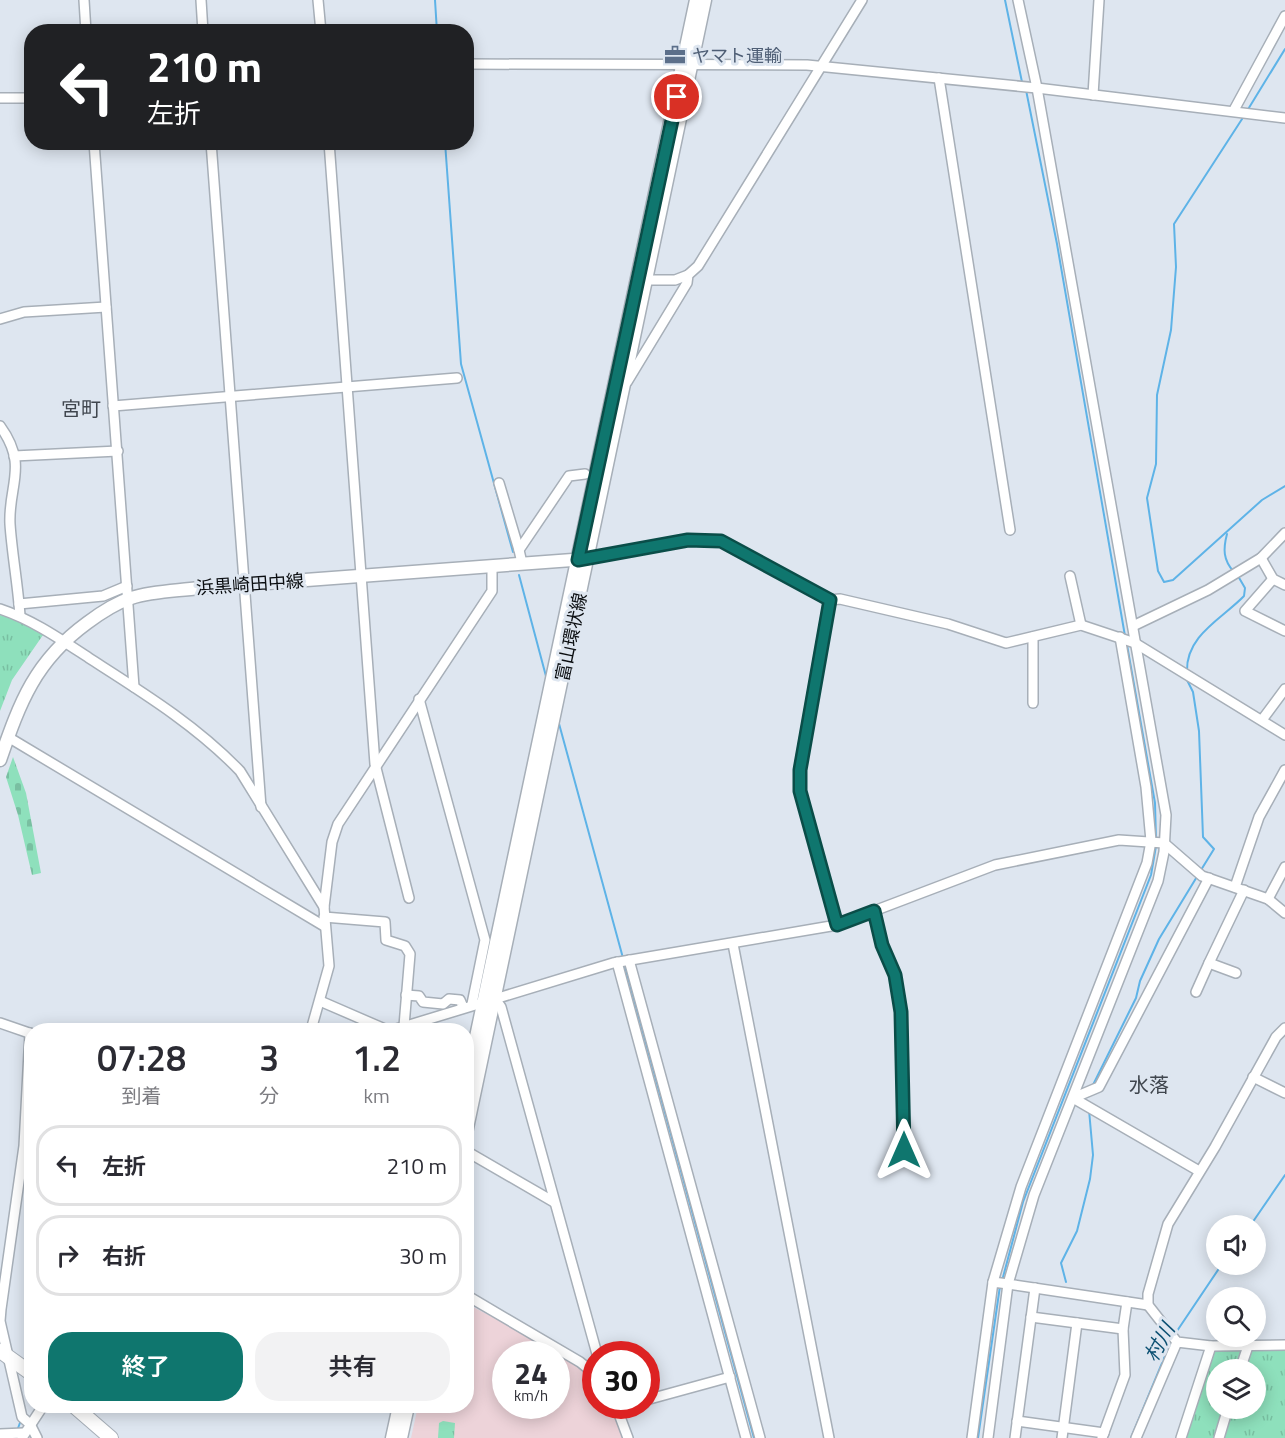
<!DOCTYPE html>
<html lang="ja">
<meta charset="utf-8">
<style>
:root{--surface:#fff;--page:#f2f2f3;--text:#2b2b33;--muted:#7c7c81;--line:#e1e1e2;--accent:#0f766e}
body{margin:0;font-family:"Titillium Web","Noto Sans JP",sans-serif;background:var(--page);color:var(--text);height:100vh;display:flex;flex-direction:column;font-size:22px;white-space:nowrap}
*{box-sizing:border-box;margin:0}
p{font-size:20px;color:var(--muted)}
.icon{flex:none;width:33px;height:33px;fill:none;stroke:currentColor;stroke-width:2;stroke-linecap:round;stroke-linejoin:round}
.map{position:relative;flex:1;overflow:hidden}
.side{position:absolute;left:24px;top:1023px;width:450px;height:390px;display:flex;flex-direction:column;background:var(--surface);border-radius:24px;box-shadow:0 3px 15px #0003}
.side>*{flex:none}
.banner{position:absolute;left:24px;top:24px;width:450px;height:126px;border-radius:24px;box-shadow:0 3px 15px #0003;background:#202124;color:#fff;overflow:hidden}
.controls{position:absolute;left:1206px;top:1215px;display:grid;gap:12px}
.controls a{display:grid;place-items:center;width:60px;height:60px;border-radius:50%;background:var(--surface);box-shadow:0 3px 15px #0003;font-size:30px}
.speed{position:absolute;left:492px;top:1341px;display:flex;gap:12px;font-size:30px;font-weight:700;text-align:center}
.speed>*{display:grid;place-content:center;width:78px;height:78px;border-radius:50%;background:var(--surface);box-shadow:0 3px 15px #0003;line-height:1}
.speed small{font-size:15px;font-weight:400}
.speed .limit{border:9px solid #d22;background:#fff;color:#111}
.pin{position:absolute;display:grid;place-items:center;width:51px;height:51px;color:#fff;margin:-26px;border:3px solid #fff;border-radius:50%;box-shadow:0 2px 6px #0007}
.me{position:absolute;width:66px;margin:-33px;rotate:0deg;stroke-linejoin:round;filter:drop-shadow(0 0 4px #0008)}
.turn{display:flex;align-items:center;gap:21px;height:126px;padding:0 24px;font-size:27px}
.turn .icon{width:78px;height:78px;stroke-width:2.5}
.turn b{display:block;font-size:42px;line-height:51px}
.eta{display:flex;justify-content:space-evenly;align-items:center;height:102px;text-align:center}
.eta b{font-size:36px;font-weight:600;line-height:42px}
.action{display:flex;gap:12px;margin-top:auto;padding:12px 24px}
.action a{flex:1;height:69px;border-radius:24px;background:var(--accent);color:#fff;font-size:24px;font-weight:600;line-height:69px;text-align:center}
.action a+a{background:var(--page);color:var(--text)}
ul{padding:0;list-style:none}
li{display:flex;align-items:center;gap:18px;height:81px;margin:0 12px 9px;padding:0 12px;border:3px solid var(--line);border-radius:24px}
li div{flex:1}
li b{display:block;font-size:22px}
li em{font-style:normal}
.map>svg:first-child{display:block}
</style>
<div class="map">
<svg width="1285" height="1438" viewBox="0 0 1285 1438">
<defs>
<pattern id="grass-tufts" width="24" height="20" patternUnits="userSpaceOnUse" patternTransform="scale(1.5)"><rect width="24" height="20" fill="#8ee0bc"/><path d="M3 7l-1-3M5 7V3M7 7l1-3M15 17l-1-3M17 17v-4M19 17l1-3" fill="none" stroke="#79bfa1"/></pattern>
<pattern id="cemetery-stones" width="16" height="16" patternUnits="userSpaceOnUse" patternTransform="scale(1.5)"><rect width="16" height="16" fill="#8ee0bc"/><path d="M2 7V4a2 2 0 0 1 4 0v3zM10 15v-3a2 2 0 0 1 4 0v3z" fill="#79bfa1"/></pattern>
</defs>
<rect width="100%" height="100%" fill="#dee6f0"/>
<!-- medical -->
<path fill="#edd3d9" fill-rule="evenodd" d="M467,1304L580,1362L595,1375L596,1406H616L628,1438H411L418,1406H466ZM506,1354H556V1406H506Z"/>
<!-- grass -->
<g fill="url(#grass-tufts)" fill-rule="evenodd">
<polygon points="0,615 24,623 43,635 12,680 0,711"/>
<path d="M1211,1350H1285V1438H1184ZM1216,1370H1256V1408H1216Z"/>
<polygon points="443,1421 455,1423 454,1438 438,1438 439,1423"/>
</g>
<!-- cemetery -->
<polygon fill="url(#cemetery-stones)" points="13,757 26,793 41,873 32,875 18,815 6,777"/>
<g fill="none" stroke-linecap="round" stroke-linejoin="round">
<!-- stream -->
<g stroke="#5eb3e7" stroke-width="2">
<polyline points="435,0 437,32"/>
<polyline points="1005,0 1022,82"/>
<polyline points="1026,90 1057,244 1125,636"/>
<polyline points="1247,111 1285,49"/>
<polyline points="1244,116 1174,224 1176,267 1171,330 1157,395 1156,464 1147,498 1158,571 1164,582 1173,580 1262,500 1285,486"/>
<polyline points="445,142 461,364 513,552"/>
<path d="M1227,534C1223,549 1223,560 1234,572"/>
<polyline points="519,575 547,680"/>
<polyline points="1127,645 1155,803 1156,840"/>
<path d="M1187,671C1186,635 1223,618 1244,596L1245,588L1238,576"/>
<polyline points="1187,680 1193,692 1199,731 1203,837 1214,849 1201,870"/>
<polyline points="558,720 623,958"/>
<polyline points="624,963 754,1438"/>
<polyline points="1092,1087 1136,998 1140,981 1159,939 1198,875"/>
<polyline points="1250,1226 1285,1175"/>
<polyline points="1002,1281 1023,1202 1151,875 1156,846"/>
<polyline points="1066,1282 1061,1263 1077,1231 1090,1179 1093,1155 1089,1110"/>
<polyline points="1175,1334 1222,1264"/>
<polyline points="17,1431 21,1420"/>
<polyline points="978,1438 1000,1286"/>
<polyline points="1131,1438 1172,1339"/>
</g>
<defs>
<g id="minor">
<polyline points="84,0 86,32"/>
<polyline points="201,0 203,32"/>
<polyline points="318,0 321,32"/>
<polyline points="1018,0 1037,88 1166,815 1164,852 1158,881 1034,1195 1008,1284 1148,1305"/>
<polyline points="466,64 807,65 1037,88 1285,118"/>
<polyline points="939,78 1010,530"/>
<polyline points="1093,95 1099,0"/>
<polyline points="0,98 32,98"/>
<polyline points="1234,110 1285,16"/>
<polyline points="94,142 134,687"/>
<polyline points="211,142 261,807"/>
<polyline points="329,142 375,764 409,898"/>
<polyline points="647,280 675,280 688,275"/>
<polyline points="0,319 24,312 106,307"/>
<polyline points="627,382 687,283 688,275 698,266 862,0"/>
<polyline points="113,406 457,378"/>
<path d="M0,426C29,466 8,485 10,524C12,554 18,585 20,616"/>
<polyline points="14,456 118,451"/>
<polyline points="499,483 519,550"/>
<polyline points="1261,558 1273,579 1285,585"/>
<polyline points="587,559 688,540 721,541 829,600"/>
<polyline points="522,563 519,550 569,476 585,474"/>
<polyline points="1070,576 1081,625"/>
<polyline points="1273,579 1245,611 1285,631"/>
<polyline points="19,604 103,596 127,586"/>
<path d="M0,609C33,620 60,639 89,658C142,692 196,725 240,771L324,907"/>
<polyline points="1133,626 1208,590 1261,558 1285,533"/>
<polyline points="1033,637 1033,703"/>
<polyline points="419,699 485,940 472,1004"/>
<polyline points="1262,720 1285,689"/>
<polyline points="8,737 324,926"/>
<polyline points="1235,887 1259,817 1285,770"/>
<polyline points="1268,899 1285,867"/>
<polyline points="874,911 882,945 895,975 901,1012 904,1150"/>
<polyline points="324,917 385,922 386,940 405,946 410,954 404,1026"/>
<polyline points="837,925 800,791 799,770 829,600 840,599 948,624 1006,643 1081,625 1135,643 1285,735"/>
<polyline points="733,944 829,1438"/>
<polyline points="629,960 760,1438"/>
<polyline points="617,962 746,1438"/>
<polyline points="1236,973 1209,963 1244,890"/>
<polyline points="1196,992 1209,963"/>
<polyline points="406,995 419,996 423,1002 443,1004 449,999 460,1000 463,1007"/>
<polyline points="494,997 501,1007 597,1354"/>
<polyline points="320,1001 387,1030"/>
<polyline points="0,1023 32,1034"/>
<polyline points="1285,1028 1276,1037 1215,1147 1168,1224 1148,1294 1148,1305 1177,1342 1211,1346 1285,1345"/>
<polyline points="311,1030 329,966 324,907 332,842 338,824 492,591 492,566"/>
<polyline points="393,1030 613,963 837,925 995,865 1119,840 1164,843 1202,876 1268,899 1285,913"/>
<polyline points="30,1033 24,1146 1,1309 0,1321 22,1417 30,1424 37,1438"/>
<polyline points="1253,1077 1285,1093"/>
<polyline points="466,1151 554,1202"/>
<polyline points="1199,1171 1073,1098 1099,1087 1209,878"/>
<polyline points="993,1282 1021,1187 1147,863 1151,841 1146,787 1120,637"/>
<polyline points="466,1295 580,1362 596,1375"/>
<polyline points="1031,1317 1123,1329"/>
<polyline points="1240,1370 1248,1346"/>
<polyline points="646,1400 730,1377"/>
<polyline points="616,1406 628,1438"/>
<polyline points="1017,1421 1104,1433"/>
<polyline points="0,1434 24,1433"/>
<polyline points="22,1438 43,1406"/>
<polyline points="972,1438 993,1282 1008,1284 988,1438"/>
<polyline points="1015,1438 1035,1288"/>
<polyline points="1062,1438 1077,1323"/>
<polyline points="1102,1438 1125,1375 1123,1329 1127,1302"/>
<polyline points="1136,1438 1177,1342"/>
<polyline points="1181,1438 1211,1346"/>
<polyline points="1219,1438 1228,1408"/>
</g>
<g id="major">
<path d="M0,760C20,702 35,661 87,623C99,614 116,603 131,598C153,591 176,591 199,588L586,559"/>
<polyline points="466,1084 696,0"/>
<polyline points="466,1133 705,0"/>
<polyline points="392,1438 399,1406"/>
<polyline points="401,1438 408,1406"/>
</g>
<g id="highway">
<polyline points="0,1351 32,1374"/>
<polyline points="74,1406 111,1438"/>
</g>
</defs>
<!-- minor casing -->
<use href="#minor" stroke="#a7afb8" stroke-width="12"/>
<!-- major casing -->
<use href="#major" stroke="#a7afb8" stroke-width="15"/>
<!-- highway casing -->
<use href="#highway" stroke="#a7afb8" stroke-width="16"/>
<!-- minor -->
<use href="#minor" stroke="#fff" stroke-width="9"/>
<!-- major -->
<use href="#major" stroke="#fff" stroke-width="12"/>
<!-- highway -->
<use href="#highway" stroke="#fff" stroke-width="14"/>
</g>
<g fill="none" stroke-linecap="round" stroke-linejoin="round">
<defs>
<polyline id="route" points="677,97 578,560 688,540 721,541 830,600 800,770 800,791 837,925 874,911 882,945 895,975 901,1012 904,1150"/>
</defs>
<!-- route casing -->
<use href="#route" stroke="#0a4d48" stroke-width="15"/>
<!-- route -->
<use href="#route" stroke="#0f766e" stroke-width="10"/>
</g>
<!-- icons -->
<defs>
<symbol id="office-bare" viewBox="-9 -9 18 18"><path d="M-6-3h4V-5.5h4V-3h4V5H-6ZM-1-4.5V-3h2v-1.5ZM-6 0V1H6V0Z" fill="#5c6f8a" stroke="#dee6f0" stroke-width="2.5" paint-order="stroke"/></symbol>
</defs>
<g fill-rule="evenodd">
<use href="#office-bare" x="660" y="40" width="30" height="30"/>
</g>
<g text-anchor="middle" dominant-baseline="central" stroke-width="6" stroke-linejoin="round" paint-order="stroke">
<!-- service labels -->
<g font-size="18" fill="#4e5e75" stroke="#dee6f0" text-anchor="start">
<text x="692" y="55">ヤマト運輸</text>
</g>
<!-- street labels -->
<g font-size="18" fill="#0a0d10" stroke="#dee6f0">
<text transform="translate(250 584) rotate(-4)">浜黒崎田中線</text>
<text transform="translate(571 637) rotate(-78)">富山環状線</text>
</g>
<!-- neighbourhood labels -->
<g font-size="20" fill="#40464e" stroke="#dee6f0">
<text x="81" y="408">宮町</text>
<text x="1149" y="1084">水落</text>
</g>
<!-- water labels -->
<g font-size="20" font-style="italic" fill="#0d5173" stroke="#dee6f0">
<text transform="translate(1159 1342) rotate(-61)">村川</text>
</g>
</g>
</svg>
<div class="controls">
<a><svg class="icon" aria-label="sound" viewBox="0 0 24 24"><path d="M4 9h4l5-4v14l-5-4H4zM17 9q2 3 0 6"/></svg></a>
<a><svg class="icon" aria-label="search" viewBox="0 0 24 24"><circle cx="10" cy="10" r="6"/><path d="M15 15l6 6"/></svg></a>
<a><svg class="icon" aria-label="layers" viewBox="0 0 24 24"><path d="M12 4l9 5-9 5-9-5zM3 14l9 5 9-5"/></svg></a>
</div>
<div class="speed"><div>24<small>km/h</small></div><div class="limit">30</div></div>
<div class="pin" style="left:677px;top:97px;background:#d93025"><svg class="icon" aria-label="arrive" viewBox="0 0 24 24"><path d="M6 21V4h12l-3 4 3 4H6"/></svg></div>
<svg class="me" style="left:904px;top:1150px" viewBox="-20 -20 40 40"><path d="M0-17L14 15 0 8-14 15z" fill="#0f766e" stroke="#fff" stroke-width="4"/></svg>
<div class="banner">
<div class="turn"><svg class="icon" aria-label="left" viewBox="0 0 24 24"><path d="M17 20v-9H6M10 6l-5 5 5 5"/></svg><div><b>210 m</b>左折</div></div>
</div>
<section class="side">
<div class="eta">
<div><b>07:28</b><p>到着</p></div>
<div><b>3</b><p>分</p></div>
<div><b>1.2</b><p>km</p></div>
</div>
<ul>
<li><svg class="icon" aria-label="left" viewBox="0 0 24 24"><path d="M17 20v-9H6M10 6l-5 5 5 5"/></svg><div><b>左折</b></div><em>210 m</em></li>
<li><svg class="icon" aria-label="right" viewBox="0 0 24 24"><path d="M7 20v-9h11M14 6l5 5-5 5"/></svg><div><b>右折</b></div><em>30 m</em></li>
</ul>
<div class="action"><a>終了</a><a>共有</a></div>
</section>
</div>
